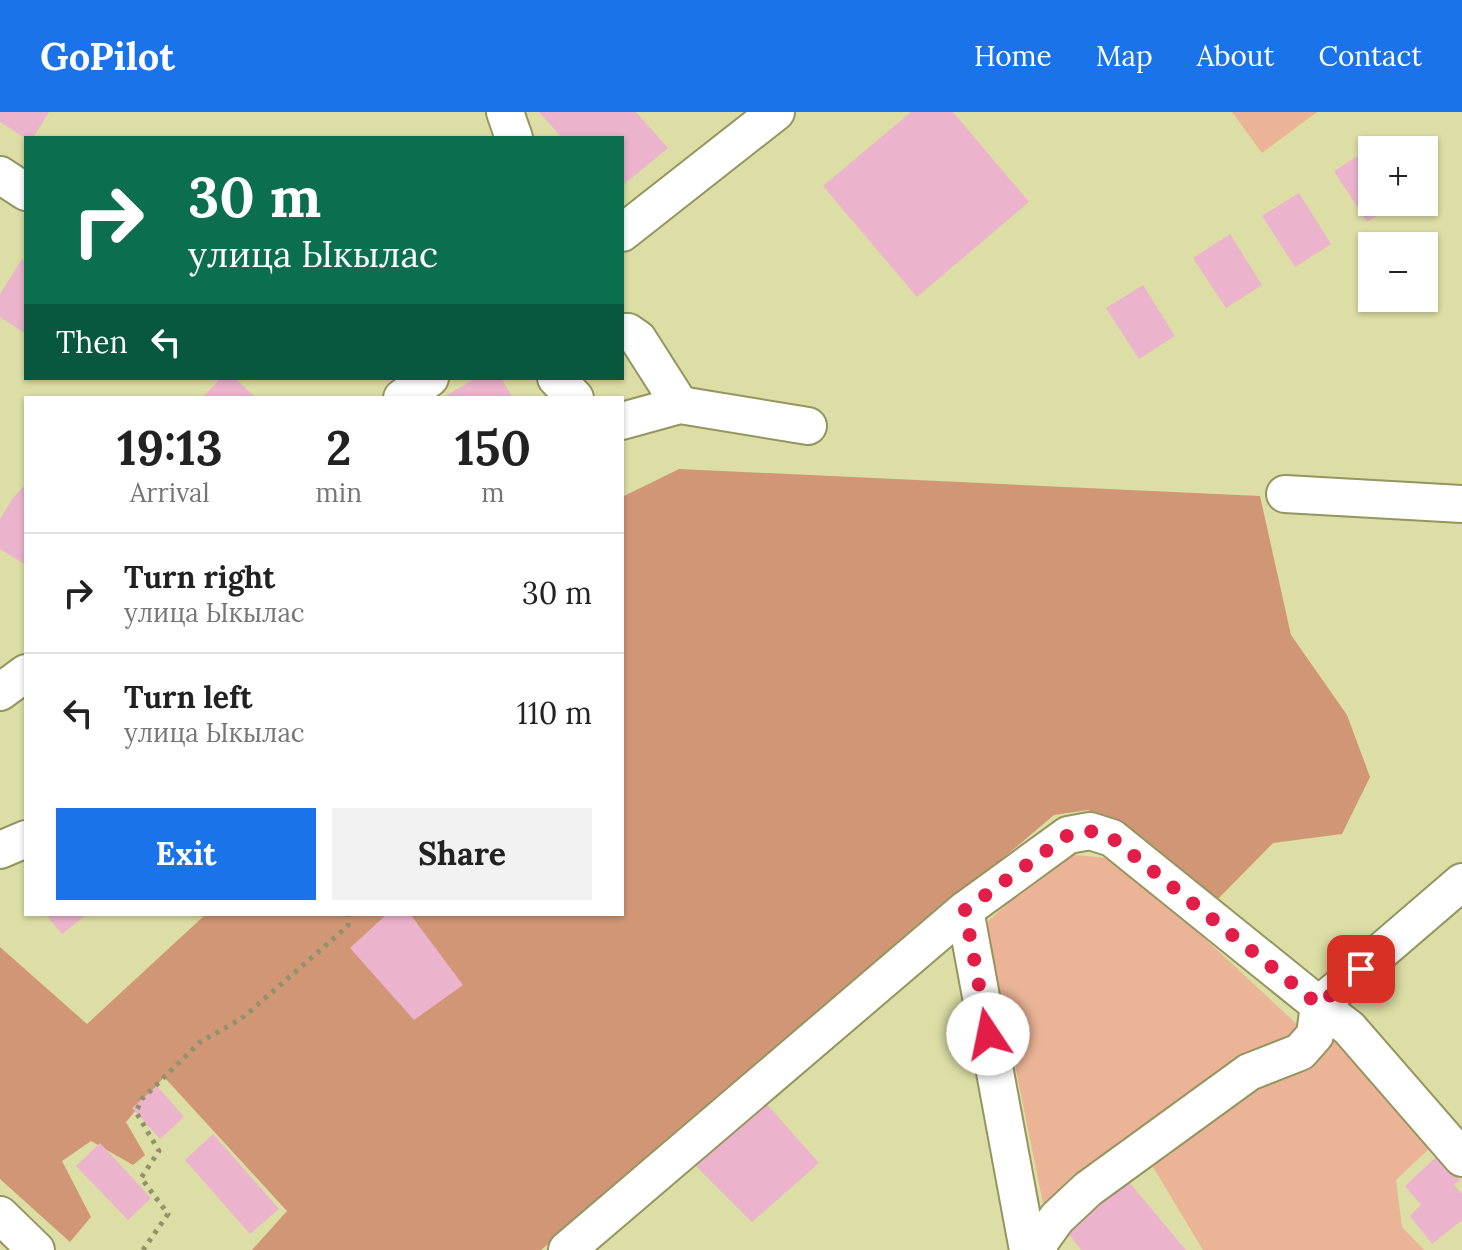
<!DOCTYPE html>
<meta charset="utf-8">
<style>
:root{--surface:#fff;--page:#f2f2f2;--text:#222;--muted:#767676;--line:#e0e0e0;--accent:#1a73e8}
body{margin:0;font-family:Lora,serif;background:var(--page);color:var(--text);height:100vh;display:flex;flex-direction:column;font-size:30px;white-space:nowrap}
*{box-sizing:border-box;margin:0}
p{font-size:26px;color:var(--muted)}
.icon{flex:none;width:44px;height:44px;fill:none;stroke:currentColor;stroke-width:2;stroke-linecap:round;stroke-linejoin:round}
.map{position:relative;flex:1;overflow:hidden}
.drawer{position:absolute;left:24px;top:284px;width:600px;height:520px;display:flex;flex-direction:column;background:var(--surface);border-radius:0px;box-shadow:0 2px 6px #0004}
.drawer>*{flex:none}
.banner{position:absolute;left:24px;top:24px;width:600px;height:244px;border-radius:0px;box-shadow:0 2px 6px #0004;background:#0b6e4f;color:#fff;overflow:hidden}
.buttons{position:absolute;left:1358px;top:24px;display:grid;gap:16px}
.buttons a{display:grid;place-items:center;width:80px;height:80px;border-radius:0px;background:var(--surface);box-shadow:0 2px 6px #0004;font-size:40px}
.pin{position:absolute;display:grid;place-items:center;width:68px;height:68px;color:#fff;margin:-34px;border-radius:16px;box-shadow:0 4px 12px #0006}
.me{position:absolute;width:88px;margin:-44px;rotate:349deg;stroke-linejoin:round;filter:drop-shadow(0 0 6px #0008)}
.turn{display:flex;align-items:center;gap:28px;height:168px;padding:0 32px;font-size:36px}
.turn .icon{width:104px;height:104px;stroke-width:2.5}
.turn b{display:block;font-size:56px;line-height:68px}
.then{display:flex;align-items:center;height:76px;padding:0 32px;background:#0003;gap:16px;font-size:30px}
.eta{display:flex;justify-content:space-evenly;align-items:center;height:136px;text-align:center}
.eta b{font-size:48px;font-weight:700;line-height:56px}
.cta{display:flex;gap:16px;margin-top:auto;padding:16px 32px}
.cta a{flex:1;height:92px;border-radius:0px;background:var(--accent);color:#fff;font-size:32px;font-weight:700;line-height:92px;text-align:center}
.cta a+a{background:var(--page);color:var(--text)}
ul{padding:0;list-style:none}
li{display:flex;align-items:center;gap:24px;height:120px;padding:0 32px;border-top:2px solid var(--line)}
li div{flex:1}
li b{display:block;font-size:30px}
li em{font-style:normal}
header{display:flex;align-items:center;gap:48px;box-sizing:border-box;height:112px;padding:0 40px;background:var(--accent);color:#fff}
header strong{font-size:38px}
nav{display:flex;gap:44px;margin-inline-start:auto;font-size:28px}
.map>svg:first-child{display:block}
</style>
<header>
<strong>GoPilot</strong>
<nav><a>Home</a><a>Map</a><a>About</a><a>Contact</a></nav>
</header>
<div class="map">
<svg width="1462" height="1138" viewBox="0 0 1462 1138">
<rect width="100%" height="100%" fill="#dcdea5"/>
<!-- green -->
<g fill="#ebb496">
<polygon points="1232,0 1317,0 1262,41"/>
<polygon points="1063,742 1119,747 1301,916 1340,920 1432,1034 1396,1068 1402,1115 1424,1138 1203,1138 1147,1045 1045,1101 986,811"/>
</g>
<!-- forest -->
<polygon fill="#d09676" points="679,357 1260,384 1291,523 1347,603 1370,665 1342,722 1273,731 1216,789 1088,698 1054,703 541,1138 252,1138 287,1099 164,965 126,1010 145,1043 133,1053 91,1029 62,1049 91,1105 70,1130 0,1067 0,835 87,912 206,802 622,802 622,385"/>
<!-- building -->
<g fill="#ecb3cd">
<polygon points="0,0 49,0 33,26 25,26 0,10"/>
<polygon points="539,0 636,0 668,36 622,74 622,26 562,26"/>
<polygon points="911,0 953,0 1029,90 917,185 823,74"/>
<polygon points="1371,36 1372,90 1398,90 1367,110 1334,59"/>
<polygon points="1299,81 1331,132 1295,155 1262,104"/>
<polygon points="1230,122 1262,173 1226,196 1193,146"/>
<polygon points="22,147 26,150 26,222 0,205 0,182"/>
<polygon points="1143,173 1175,224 1139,247 1106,196"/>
<polygon points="221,266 235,266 256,286 202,286"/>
<polygon points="476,266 501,266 513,286 442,286"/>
<polygon points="26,372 26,453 0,437 0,407 13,386"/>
<polygon points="45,802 87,802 62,822"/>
<polygon points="387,802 410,802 463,873 414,908 350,836"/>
<polygon points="157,974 184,1005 160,1027 132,996"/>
<polygon points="763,988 819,1051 752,1110 690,1048"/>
<polygon points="213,1022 279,1097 250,1122 185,1048"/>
<polygon points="100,1031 151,1086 128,1108 76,1054"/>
<polygon points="1438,1043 1460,1068 1454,1073 1462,1082 1462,1108 1432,1132 1410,1104 1421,1093 1405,1074"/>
<polygon points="1128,1069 1186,1138 1081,1138 1064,1116"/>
</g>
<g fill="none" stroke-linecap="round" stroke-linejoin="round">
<defs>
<g id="minor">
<polyline points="505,0 514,26"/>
<polyline points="0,63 26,80"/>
<polyline points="622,121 776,0"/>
<polyline points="622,220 628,220 638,227 680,293"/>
<polyline points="556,266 575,286"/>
<polyline points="402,286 430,266"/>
<polyline points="622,309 680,293 808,314"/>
<polyline points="1285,382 1462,392"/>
<polyline points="0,580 26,561"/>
<polyline points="0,738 26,727"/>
<polyline points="0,1103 36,1138"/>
<polyline points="567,1138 965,798"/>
<polyline points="1028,1138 965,798 1068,723 1090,719 1112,726 1319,893 1462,770"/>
<polyline points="1039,1138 1039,1131 1057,1106 1088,1077 1249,960 1300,940 1315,923 1319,893 1349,916 1462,1046"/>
</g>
</defs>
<!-- minor casing -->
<use href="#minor" stroke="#94955f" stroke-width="40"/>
<!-- path -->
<polyline stroke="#909268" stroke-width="5" stroke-dasharray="4 6" stroke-linecap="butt" points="143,1138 168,1102 141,1066 159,1039 136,1000 142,987 200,930 241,907 348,814 348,802"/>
<!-- minor -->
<use href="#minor" stroke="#fff" stroke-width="36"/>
</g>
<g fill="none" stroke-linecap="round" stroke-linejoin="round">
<!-- route -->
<polyline stroke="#e11d48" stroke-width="14" stroke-dasharray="0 25.2" points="988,922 965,798 1068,723 1090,719 1112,726 1319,893 1361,857"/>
</g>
</svg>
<div class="buttons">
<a>+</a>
<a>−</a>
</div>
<div class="pin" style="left:1361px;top:857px;background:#d93025"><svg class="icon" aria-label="arrive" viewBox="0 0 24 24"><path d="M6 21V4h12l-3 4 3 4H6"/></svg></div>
<svg class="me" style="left:988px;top:922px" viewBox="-20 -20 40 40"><circle r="19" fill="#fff"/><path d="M0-13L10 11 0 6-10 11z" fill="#e11d48"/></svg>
<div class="banner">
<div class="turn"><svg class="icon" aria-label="right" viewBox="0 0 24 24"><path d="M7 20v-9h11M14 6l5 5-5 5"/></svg><div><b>30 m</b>улица Ыкылас</div></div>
<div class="then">Then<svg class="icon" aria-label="left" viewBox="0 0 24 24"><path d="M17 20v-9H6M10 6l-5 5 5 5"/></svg></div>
</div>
<section class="drawer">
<div class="eta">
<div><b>19:13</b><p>Arrival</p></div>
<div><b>2</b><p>min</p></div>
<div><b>150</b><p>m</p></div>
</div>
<ul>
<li><svg class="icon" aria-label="right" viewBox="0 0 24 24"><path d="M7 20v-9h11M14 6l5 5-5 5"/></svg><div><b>Turn right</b><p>улица Ыкылас</p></div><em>30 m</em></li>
<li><svg class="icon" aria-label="left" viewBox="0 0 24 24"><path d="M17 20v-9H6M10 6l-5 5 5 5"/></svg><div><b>Turn left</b><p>улица Ыкылас</p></div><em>110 m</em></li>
</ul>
<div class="cta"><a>Exit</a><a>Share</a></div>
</section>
</div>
